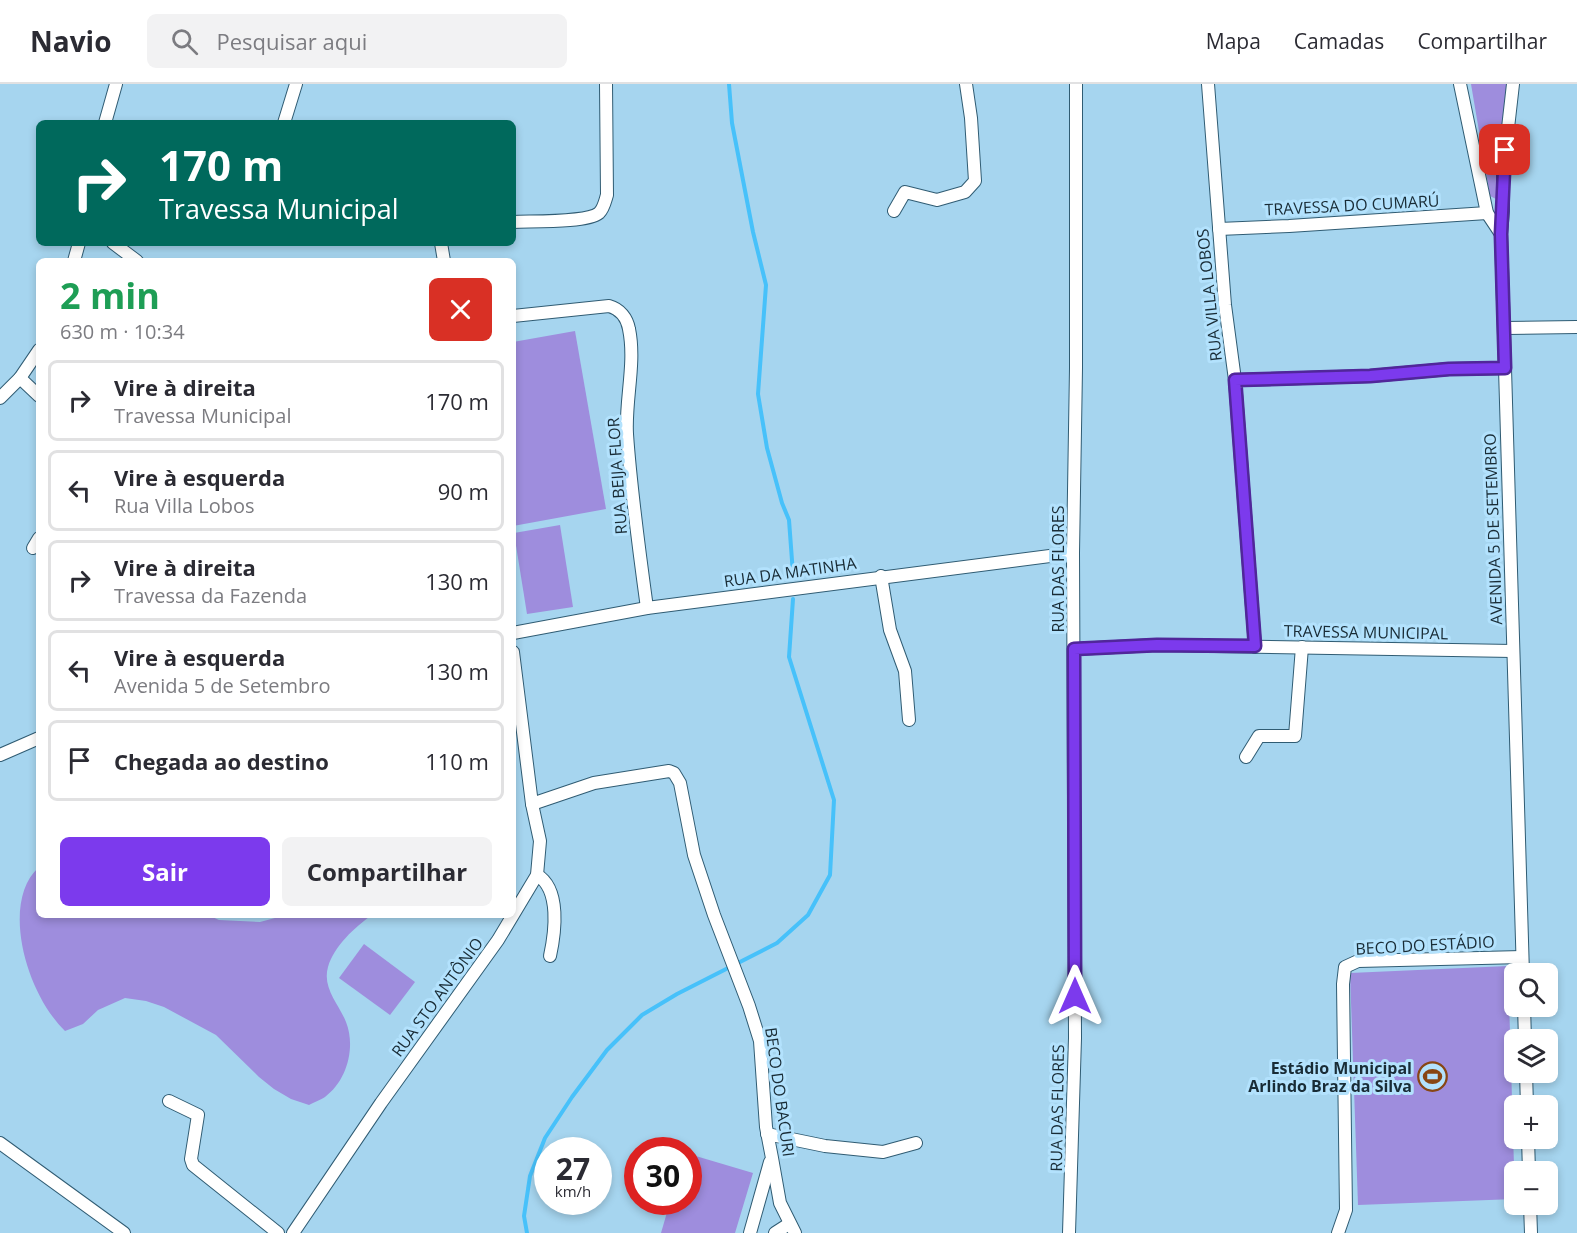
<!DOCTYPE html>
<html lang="pt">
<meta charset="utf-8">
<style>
:root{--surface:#fff;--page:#f2f2f3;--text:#2b2b33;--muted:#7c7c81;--line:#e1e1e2;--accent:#7c3aed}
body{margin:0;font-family:"Open Sans",sans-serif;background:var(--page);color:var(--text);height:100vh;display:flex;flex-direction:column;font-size:22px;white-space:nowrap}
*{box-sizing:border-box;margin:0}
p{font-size:20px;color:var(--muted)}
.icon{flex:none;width:33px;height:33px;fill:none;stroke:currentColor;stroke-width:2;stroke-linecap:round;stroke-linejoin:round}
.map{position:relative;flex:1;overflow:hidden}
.sheet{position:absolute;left:36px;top:174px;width:480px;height:660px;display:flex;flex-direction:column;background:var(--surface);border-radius:9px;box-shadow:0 3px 9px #0003}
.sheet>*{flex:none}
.hud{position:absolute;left:36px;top:36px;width:480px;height:126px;border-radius:9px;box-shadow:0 3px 9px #0003;background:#00695c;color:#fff;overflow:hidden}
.tools{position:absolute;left:1504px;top:879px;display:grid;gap:12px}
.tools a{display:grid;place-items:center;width:54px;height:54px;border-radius:9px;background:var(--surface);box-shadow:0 3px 9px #0003;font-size:30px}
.speed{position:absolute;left:534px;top:1053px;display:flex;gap:12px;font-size:30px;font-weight:700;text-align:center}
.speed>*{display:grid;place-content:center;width:78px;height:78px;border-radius:50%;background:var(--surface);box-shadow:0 3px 9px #0003;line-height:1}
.speed small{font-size:15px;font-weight:400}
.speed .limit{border:9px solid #d22;background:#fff;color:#111}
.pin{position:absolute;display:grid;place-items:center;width:51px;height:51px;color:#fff;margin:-26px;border-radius:12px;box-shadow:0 3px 9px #0006}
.me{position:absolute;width:66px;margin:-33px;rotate:0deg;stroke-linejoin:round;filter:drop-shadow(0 0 4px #0008)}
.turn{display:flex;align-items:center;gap:21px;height:126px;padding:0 24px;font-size:27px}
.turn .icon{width:78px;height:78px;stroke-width:2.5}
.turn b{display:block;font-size:42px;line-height:51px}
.round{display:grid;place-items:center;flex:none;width:63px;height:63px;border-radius:9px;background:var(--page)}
.head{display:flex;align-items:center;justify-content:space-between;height:102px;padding:0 24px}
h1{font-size:36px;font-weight:700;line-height:45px;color:#1e9e55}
.cta{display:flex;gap:12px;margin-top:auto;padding:12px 24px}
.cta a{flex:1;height:69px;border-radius:9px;background:var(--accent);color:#fff;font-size:24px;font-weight:700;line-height:69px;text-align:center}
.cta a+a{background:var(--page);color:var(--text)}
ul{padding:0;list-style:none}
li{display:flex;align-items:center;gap:18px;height:81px;margin:0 12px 9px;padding:0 12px;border:3px solid var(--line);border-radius:9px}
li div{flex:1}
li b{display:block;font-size:22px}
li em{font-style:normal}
header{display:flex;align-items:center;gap:36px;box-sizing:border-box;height:84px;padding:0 30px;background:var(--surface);border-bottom:2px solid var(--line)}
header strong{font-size:28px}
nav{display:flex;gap:33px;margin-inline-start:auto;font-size:21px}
.search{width:420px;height:54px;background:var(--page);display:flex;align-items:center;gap:15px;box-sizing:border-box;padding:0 21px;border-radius:9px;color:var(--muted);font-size:22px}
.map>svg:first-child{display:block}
</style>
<header>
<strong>Navio</strong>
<div class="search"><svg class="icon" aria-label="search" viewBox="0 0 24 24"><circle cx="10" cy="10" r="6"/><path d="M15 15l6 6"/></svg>Pesquisar aqui</div>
<nav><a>Mapa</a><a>Camadas</a><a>Compartilhar</a></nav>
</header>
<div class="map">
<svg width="1577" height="1149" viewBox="0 0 1577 1149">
<rect width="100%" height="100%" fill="#a6d5ef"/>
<!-- green -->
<g fill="#9e8ddd">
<polygon points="1471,0 1508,0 1499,111 1496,115 1490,112"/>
<polygon points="575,247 606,425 513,442 513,258"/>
<polygon points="560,441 573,523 527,530 514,449"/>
<path d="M39,783V831H208L219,836L260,838L286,831H372C355,843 334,862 328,883C322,904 339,920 346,938C356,963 347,997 325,1013C321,1016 314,1018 309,1021L291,1015L274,1005L259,993L216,951L164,923L146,917L125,914L98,926L83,940L65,947C26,909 0,818 39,783Z"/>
<polygon points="364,860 415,898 390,931 339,894"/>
<polygon points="1508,882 1515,1115 1358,1121 1350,889"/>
<polygon points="689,1070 753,1089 735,1149 661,1149 670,1118 688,1118"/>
</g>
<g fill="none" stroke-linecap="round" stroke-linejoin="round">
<!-- stream -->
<g stroke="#47c1fa" stroke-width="4">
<polyline points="729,0 732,39 753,148 766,201 758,310 767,364 782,419 789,436 793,490"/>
<polyline points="527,1149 524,1132 530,1092 545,1054 572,1013 607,966 642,931 677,910 777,859 808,831 830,791 834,716 789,573 793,515"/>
</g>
<defs>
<g id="street">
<polyline points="1208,0 1225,221 1235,296 1255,563"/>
<polyline points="1460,0 1487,129 1501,150"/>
<polyline points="1513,0 1503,88 1503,127 1501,150 1523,890"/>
<polyline points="105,39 116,0"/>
<polyline points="284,39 296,0"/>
<polyline points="894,127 905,108 937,116 965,108 975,97 971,34 966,0"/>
<path d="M513,138C531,137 587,139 599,129C604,124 605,117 607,111L606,0"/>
<polyline points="1219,145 1289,142 1487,129"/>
<polyline points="113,159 137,177"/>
<polyline points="441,159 444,177"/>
<polyline points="74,177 79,159"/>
<path d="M513,232L609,222C620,225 627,234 629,245C636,279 625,316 627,350C631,408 639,466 647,524"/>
<polyline points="1505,244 1577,243"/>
<polyline points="20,294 39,312"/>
<polyline points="1235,296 1370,292 1449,285 1505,284"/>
<polyline points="0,314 20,294 39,266"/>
<polyline points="33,464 39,454"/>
<polyline points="881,492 890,546 905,587 909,636"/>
<polyline points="513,549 647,524 1073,469"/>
<polyline points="1074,565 1157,561 1513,567"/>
<polyline points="0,671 39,654"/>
<polyline points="1246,673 1259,652 1295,652 1302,563"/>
<polyline points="532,720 594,699 669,687 674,689 680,699 694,771 714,831 749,922 760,957 766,1043 772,1074 780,1119 795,1149"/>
<path d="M537,791C561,805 555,849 550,872"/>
<polyline points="1524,922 1525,956"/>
<polyline points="1526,988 1527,1022"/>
<polyline points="169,1017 198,1031 191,1075 193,1081 278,1149"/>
<polyline points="767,1050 825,1062 883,1068 916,1059"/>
<polyline points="1528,1054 1529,1088"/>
<polyline points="0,1059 124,1149"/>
<polyline points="1530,1120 1531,1149"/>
<polyline points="293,1149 381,1019 498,856 537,791 540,757 532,720 513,568"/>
<polyline points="750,1149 770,1078"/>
<polyline points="775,1149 789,1140"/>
<polyline points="1069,1149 1075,954 1073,469 1076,284 1076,0"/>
<polyline points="1338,1149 1346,1126 1343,900 1345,883 1358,877 1522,873"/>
</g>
</defs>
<!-- street casing -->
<use href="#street" stroke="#305c73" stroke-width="14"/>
<!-- street -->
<use href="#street" stroke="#fff" stroke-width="12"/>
</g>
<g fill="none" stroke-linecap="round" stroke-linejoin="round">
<defs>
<polyline id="route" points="1075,912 1074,565 1157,561 1255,562 1235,296 1370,292 1449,285 1505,284 1501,150 1505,66"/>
</defs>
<!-- route casing -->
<use href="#route" stroke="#51269a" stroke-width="15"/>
<!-- route -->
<use href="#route" stroke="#7c3aed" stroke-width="10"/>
</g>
<!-- icons -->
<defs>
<symbol id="stadium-ring" viewBox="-11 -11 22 22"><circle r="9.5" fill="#b3e2fd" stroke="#884613" stroke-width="1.5"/><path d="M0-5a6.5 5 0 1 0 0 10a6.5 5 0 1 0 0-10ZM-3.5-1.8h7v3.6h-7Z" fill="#884613"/></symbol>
</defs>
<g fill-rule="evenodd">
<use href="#stadium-ring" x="1416" y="976" width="33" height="33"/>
</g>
<g text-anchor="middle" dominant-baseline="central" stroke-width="6" stroke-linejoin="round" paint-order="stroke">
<!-- street labels -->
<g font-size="16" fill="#192c36" stroke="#b3e2fd">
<text transform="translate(1352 121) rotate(-3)">TRAVESSA DO CUMARÚ</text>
<text transform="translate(1209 211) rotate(-96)">RUA VILLA LOBOS</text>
<text transform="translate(617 392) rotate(-94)">RUA BEIJA FLOR</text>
<text transform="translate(1493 445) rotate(-92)">AVENIDA 5 DE SETEMBRO</text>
<text transform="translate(1058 485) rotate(-90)">RUA DAS FLORES</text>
<text transform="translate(790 488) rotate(-8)">RUA DA MATINHA</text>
<text transform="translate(1366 548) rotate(1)">TRAVESSA MUNICIPAL</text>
<text transform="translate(1425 861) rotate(-3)">BECO DO ESTÁDIO</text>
<text transform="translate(437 913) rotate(-54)">RUA STO ANTÔNIO</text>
<text transform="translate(780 1008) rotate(82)">BECO DO BACURI</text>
<text transform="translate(1057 1024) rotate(-89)">RUA DAS FLORES</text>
</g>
<!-- poi labels -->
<g font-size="16" font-weight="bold" fill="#192c36" stroke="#b3e2fd" text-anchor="end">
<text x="1412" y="984">Estádio Municipal<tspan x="1412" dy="18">Arlindo Braz da Silva</tspan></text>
</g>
</g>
</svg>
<div class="tools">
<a><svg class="icon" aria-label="search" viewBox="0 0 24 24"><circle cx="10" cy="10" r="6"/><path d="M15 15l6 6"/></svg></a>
<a><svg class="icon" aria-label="layers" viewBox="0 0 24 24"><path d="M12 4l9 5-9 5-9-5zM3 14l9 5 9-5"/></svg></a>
<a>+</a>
<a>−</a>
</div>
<div class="speed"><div>27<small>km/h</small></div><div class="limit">30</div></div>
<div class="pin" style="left:1505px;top:66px;background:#d93025"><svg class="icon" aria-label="arrive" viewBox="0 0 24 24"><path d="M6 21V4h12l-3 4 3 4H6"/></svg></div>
<svg class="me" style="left:1075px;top:912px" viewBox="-20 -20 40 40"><path d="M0-17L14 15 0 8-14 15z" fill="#7c3aed" stroke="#fff" stroke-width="4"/></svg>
<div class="hud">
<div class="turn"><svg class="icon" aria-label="right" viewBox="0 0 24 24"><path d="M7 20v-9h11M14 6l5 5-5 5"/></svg><div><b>170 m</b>Travessa Municipal</div></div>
</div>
<section class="sheet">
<div class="head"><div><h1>2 min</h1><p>630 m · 10:34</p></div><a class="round" style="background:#d93025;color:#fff"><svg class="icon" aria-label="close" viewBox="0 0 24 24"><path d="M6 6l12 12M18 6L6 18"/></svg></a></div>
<ul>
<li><svg class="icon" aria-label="right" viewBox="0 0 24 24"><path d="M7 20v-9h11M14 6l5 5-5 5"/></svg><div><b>Vire à direita</b><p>Travessa Municipal</p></div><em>170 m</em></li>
<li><svg class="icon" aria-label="left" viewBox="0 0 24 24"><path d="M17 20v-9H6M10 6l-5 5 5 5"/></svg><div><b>Vire à esquerda</b><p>Rua Villa Lobos</p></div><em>90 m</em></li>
<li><svg class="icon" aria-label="right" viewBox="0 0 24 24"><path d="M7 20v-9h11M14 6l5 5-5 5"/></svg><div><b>Vire à direita</b><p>Travessa da Fazenda</p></div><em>130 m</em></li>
<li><svg class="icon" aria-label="left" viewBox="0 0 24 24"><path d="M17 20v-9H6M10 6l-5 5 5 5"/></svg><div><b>Vire à esquerda</b><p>Avenida 5 de Setembro</p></div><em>130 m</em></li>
<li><svg class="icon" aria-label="arrive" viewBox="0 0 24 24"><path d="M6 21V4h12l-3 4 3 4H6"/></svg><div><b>Chegada ao destino</b></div><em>110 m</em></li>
</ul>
<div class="cta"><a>Sair</a><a>Compartilhar</a></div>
</section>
</div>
